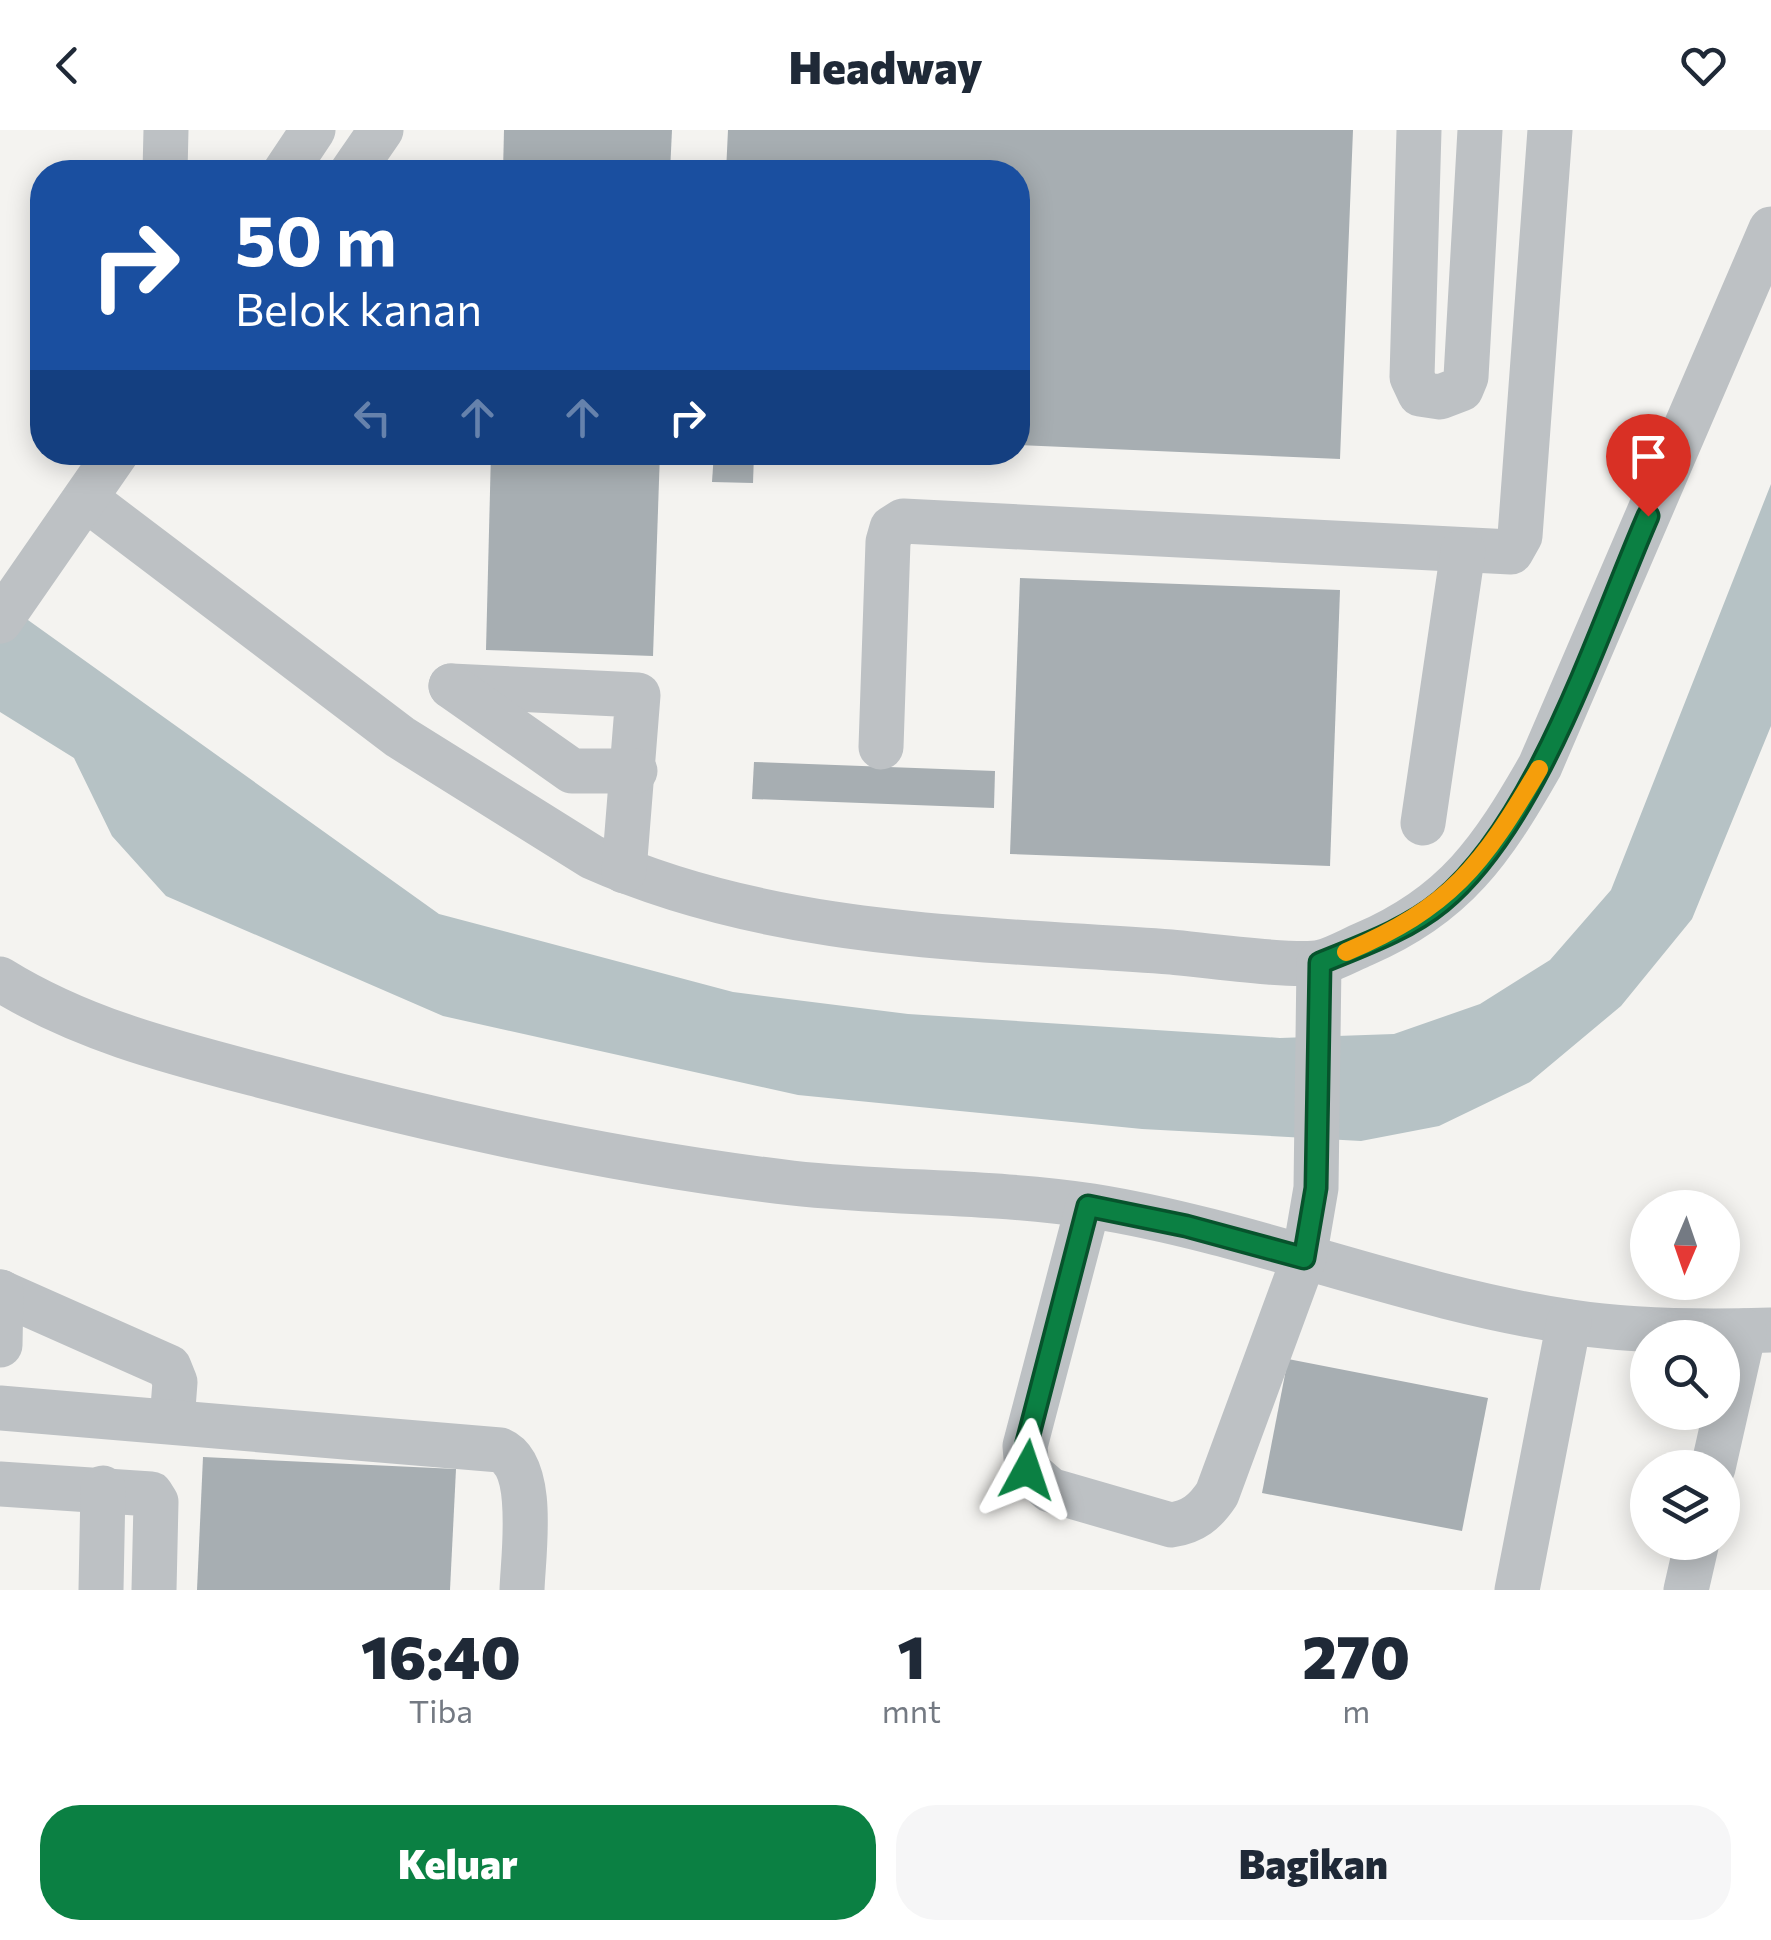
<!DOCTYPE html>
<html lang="id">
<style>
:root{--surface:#fff;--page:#f6f6f7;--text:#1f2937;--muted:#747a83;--accent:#0b8043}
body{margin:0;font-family:Commissioner,sans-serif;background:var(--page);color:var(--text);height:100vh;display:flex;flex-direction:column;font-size:38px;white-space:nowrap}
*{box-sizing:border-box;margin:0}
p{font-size:32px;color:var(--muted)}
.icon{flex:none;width:55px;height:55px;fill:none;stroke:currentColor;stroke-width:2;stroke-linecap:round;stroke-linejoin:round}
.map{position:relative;height:1460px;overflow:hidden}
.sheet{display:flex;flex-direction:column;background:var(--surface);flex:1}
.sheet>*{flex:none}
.top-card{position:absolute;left:30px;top:30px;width:1000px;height:305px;border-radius:40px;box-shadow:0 5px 25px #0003;background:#1a4fa0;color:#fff;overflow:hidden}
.needle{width:65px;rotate:182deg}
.tools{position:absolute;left:1630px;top:1060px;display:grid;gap:20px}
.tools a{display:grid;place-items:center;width:110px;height:110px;border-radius:50%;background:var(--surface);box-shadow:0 5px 25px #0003;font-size:50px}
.pin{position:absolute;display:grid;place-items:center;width:85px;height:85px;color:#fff;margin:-102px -42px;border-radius:50% 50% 50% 0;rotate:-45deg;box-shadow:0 0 10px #0007}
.pin .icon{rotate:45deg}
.me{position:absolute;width:110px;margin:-55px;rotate:5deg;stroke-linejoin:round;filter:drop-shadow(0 0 8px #0008)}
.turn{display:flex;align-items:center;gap:35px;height:210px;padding:0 40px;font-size:45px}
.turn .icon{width:130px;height:130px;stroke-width:2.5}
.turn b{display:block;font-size:70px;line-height:85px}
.lanes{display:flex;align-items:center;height:95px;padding:0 40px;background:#0003;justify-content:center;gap:50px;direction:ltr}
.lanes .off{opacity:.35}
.eta{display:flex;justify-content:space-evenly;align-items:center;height:170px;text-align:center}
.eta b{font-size:60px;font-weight:800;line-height:70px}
.primary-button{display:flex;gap:20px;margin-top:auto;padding:20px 40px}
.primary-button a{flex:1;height:115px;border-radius:40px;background:var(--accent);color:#fff;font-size:40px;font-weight:800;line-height:115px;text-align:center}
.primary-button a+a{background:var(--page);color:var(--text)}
header{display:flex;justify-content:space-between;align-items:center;height:130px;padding:0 40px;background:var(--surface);font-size:45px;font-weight:800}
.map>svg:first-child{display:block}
</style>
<header><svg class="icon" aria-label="back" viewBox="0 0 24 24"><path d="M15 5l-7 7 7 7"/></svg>Headway<svg class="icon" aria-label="heart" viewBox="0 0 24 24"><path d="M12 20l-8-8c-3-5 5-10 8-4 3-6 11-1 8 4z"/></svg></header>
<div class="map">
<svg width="1771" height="1460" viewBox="0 0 1771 1460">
<rect width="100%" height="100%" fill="#f4f3f0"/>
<!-- water -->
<polygon fill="#b6c2c5" points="1771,354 1771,596 1692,789 1621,876 1530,952 1439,996 1361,1011 1142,999 798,965 443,886 166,766 112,706 74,628 0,582 0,470 439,784 733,862 908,884 1280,908 1394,904 1480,874 1550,830 1611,760"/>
<!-- building -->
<g fill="#a7aeb2">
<polygon points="504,0 672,0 670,42 503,42"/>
<polygon points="728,0 1353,0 1340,329 1018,315 1018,42 726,42"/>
<polygon points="491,322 660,322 653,526 486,520"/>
<polygon points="714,322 754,324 753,353 712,352"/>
<polygon points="1020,448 1340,460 1330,736 1010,724"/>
<polygon points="754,632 995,641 994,678 752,669"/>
<polygon points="1288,1229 1488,1268 1462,1401 1262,1363"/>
<polygon points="203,1327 456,1339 450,1460 197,1460"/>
</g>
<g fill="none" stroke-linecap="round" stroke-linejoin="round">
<!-- minor -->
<g stroke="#bdc1c4" stroke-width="45">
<polyline points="1419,0 1412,247 1420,264 1440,267 1461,259 1466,247 1480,0"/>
<polyline points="165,42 166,0"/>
<polyline points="285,42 313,0"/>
<polyline points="352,42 381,0"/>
<path d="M86,369L400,607L592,727C773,808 977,808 1171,822C1203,825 1297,838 1322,832C1336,828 1350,820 1364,814C1455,775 1492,720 1540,636L1771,99"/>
<polyline points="0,491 117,322"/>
<polyline points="451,556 638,565 624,741"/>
<polyline points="451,556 572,641 635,641"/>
<polyline points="881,617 888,412 892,398 903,391 1511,422 1520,406 1550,0"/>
<polyline points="1423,693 1463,421"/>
<path d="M0,849C87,903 184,925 282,951C448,995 621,1033 792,1053C891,1064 993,1061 1092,1076C1254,1102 1408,1168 1571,1192C1636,1202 1705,1202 1771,1200"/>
<path d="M1088,1076L1025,1316L1027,1340L1050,1360L1171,1395C1193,1392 1205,1382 1217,1364L1304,1128L1316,1058L1319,833"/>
<polyline points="0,1162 169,1237 175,1252 172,1291"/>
<polyline points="0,1215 1,1162"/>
<path d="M0,1278L500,1320C537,1336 523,1425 522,1460"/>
<polyline points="1713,1338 1744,1201"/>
<polyline points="0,1354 151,1364 156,1372 154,1460"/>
<polyline points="101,1460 103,1358"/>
<polyline points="1517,1460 1569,1192"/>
<polyline points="1686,1460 1697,1412"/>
</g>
</g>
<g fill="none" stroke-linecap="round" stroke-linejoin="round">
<defs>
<path id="route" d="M1027,1340L1026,1316L1088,1076L1186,1096L1304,1128L1316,1058L1320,833C1361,816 1407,800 1441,772C1538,692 1598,501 1648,386"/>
</defs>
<!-- route casing -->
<use href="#route" stroke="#07532c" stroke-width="25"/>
<!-- route -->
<use href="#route" stroke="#0b8043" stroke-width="18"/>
<!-- slow -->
<path stroke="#f59e0b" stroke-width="18" d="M1346,822C1451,777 1482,736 1539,639"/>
</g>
</svg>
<div class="tools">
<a><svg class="needle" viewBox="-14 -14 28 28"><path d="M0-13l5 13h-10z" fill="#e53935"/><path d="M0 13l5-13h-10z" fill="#747a83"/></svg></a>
<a><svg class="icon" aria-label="search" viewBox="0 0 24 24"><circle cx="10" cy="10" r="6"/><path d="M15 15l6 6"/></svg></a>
<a><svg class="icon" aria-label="layers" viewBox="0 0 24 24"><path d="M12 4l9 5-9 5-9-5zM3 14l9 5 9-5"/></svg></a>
</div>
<div class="pin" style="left:1648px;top:386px;background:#d93025"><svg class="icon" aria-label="arrive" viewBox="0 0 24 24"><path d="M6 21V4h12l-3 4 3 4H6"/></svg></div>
<svg class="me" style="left:1027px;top:1340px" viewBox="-20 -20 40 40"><path d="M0-17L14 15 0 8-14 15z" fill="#0b8043" stroke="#fff" stroke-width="4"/></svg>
<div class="top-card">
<div class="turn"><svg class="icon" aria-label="right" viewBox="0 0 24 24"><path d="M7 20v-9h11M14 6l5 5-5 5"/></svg><div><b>50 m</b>Belok kanan</div></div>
<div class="lanes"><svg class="icon off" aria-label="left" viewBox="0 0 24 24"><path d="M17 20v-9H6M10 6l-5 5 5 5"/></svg><svg class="icon off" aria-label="ahead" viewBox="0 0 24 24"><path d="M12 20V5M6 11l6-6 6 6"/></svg><svg class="icon off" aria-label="ahead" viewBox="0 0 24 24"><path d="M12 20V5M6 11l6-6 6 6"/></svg><svg class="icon" aria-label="right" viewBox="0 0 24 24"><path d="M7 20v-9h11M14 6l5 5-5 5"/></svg></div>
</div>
</div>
<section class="sheet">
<div class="eta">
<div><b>16:40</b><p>Tiba</p></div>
<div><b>1</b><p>mnt</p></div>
<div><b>270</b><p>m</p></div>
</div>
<div class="primary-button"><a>Keluar</a><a>Bagikan</a></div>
</section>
